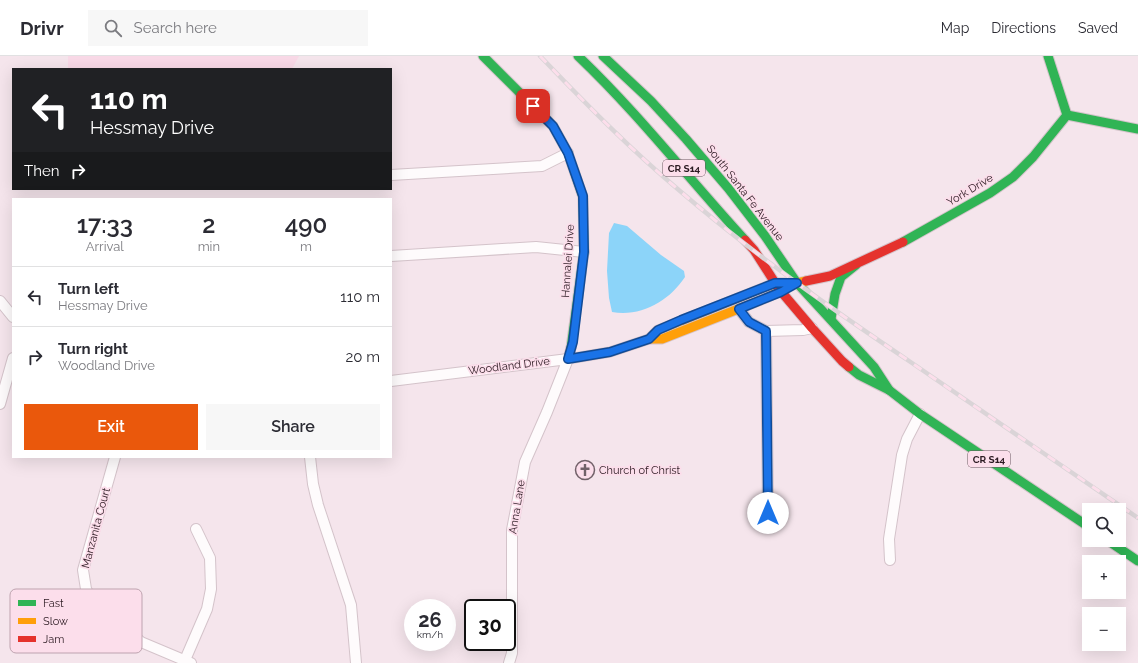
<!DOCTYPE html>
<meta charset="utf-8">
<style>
:root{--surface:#fff;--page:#f7f7f7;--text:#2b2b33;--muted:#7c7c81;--line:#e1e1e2;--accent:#ea580c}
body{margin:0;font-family:Raleway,sans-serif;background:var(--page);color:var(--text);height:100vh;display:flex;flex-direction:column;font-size:15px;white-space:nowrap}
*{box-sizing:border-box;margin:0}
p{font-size:13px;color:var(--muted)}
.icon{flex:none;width:22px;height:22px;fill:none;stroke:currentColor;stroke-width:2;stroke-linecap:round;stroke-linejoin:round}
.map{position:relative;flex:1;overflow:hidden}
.sheet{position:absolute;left:12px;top:142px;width:380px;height:260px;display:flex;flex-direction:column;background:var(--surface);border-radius:0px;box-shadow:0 4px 16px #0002}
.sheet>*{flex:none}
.hud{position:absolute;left:12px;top:12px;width:380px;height:122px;border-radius:0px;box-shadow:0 4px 16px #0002;background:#202124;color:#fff;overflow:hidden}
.controls{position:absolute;left:1082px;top:447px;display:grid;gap:8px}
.controls a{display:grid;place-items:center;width:44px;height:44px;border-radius:0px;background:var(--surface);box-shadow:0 4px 16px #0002;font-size:20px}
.speed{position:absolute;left:404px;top:543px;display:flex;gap:8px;font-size:20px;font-weight:700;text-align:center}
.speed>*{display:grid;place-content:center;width:52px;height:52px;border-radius:50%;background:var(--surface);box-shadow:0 4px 16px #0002;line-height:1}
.speed small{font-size:10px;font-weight:400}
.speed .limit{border:2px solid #111;border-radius:6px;background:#fff;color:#111}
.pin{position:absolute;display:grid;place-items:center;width:34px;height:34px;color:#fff;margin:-17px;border-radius:8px;box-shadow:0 2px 6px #0006}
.me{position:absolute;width:44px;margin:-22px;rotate:0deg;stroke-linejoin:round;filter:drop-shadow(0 0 3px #0008)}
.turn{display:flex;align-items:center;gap:14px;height:84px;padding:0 12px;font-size:18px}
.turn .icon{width:52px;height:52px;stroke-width:2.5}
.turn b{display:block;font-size:28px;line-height:34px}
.then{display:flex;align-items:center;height:38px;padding:0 12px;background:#0003;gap:8px;font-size:15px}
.eta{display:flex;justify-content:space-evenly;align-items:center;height:68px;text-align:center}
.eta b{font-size:24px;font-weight:600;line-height:28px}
.primary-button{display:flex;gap:8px;margin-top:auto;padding:8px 12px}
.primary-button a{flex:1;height:46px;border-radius:0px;background:var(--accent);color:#fff;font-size:16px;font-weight:600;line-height:46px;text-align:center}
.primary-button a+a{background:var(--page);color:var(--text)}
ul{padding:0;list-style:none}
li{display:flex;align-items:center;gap:12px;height:60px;padding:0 12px;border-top:1px solid var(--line)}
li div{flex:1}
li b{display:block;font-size:15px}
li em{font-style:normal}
header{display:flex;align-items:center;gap:24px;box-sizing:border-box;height:56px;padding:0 20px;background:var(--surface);border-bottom:1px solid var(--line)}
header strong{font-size:19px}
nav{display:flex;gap:22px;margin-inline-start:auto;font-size:14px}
.search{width:280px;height:36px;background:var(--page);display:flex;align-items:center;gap:10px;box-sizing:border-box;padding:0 14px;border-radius:0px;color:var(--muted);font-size:15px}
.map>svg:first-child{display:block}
</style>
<header>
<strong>Drivr</strong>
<div class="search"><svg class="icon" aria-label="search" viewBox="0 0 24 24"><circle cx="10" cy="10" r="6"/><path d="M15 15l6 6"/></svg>Search here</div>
<nav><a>Map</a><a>Directions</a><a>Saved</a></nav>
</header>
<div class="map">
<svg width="1138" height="607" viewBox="0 0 1138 607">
<rect width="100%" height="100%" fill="#f5e5ec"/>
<!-- built -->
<polygon fill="#f9d9e7" points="68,0 299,0 292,13 68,13"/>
<!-- water -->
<path fill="#8cd4f9" d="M614,167L627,170L661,199L684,215L685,221C669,245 642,261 612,256L609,242L607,215L609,177Z"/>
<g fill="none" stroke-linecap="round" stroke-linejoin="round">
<defs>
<g id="street">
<polyline points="391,119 542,110 568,97"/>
<polyline points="391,200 536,191 584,196"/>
<polyline points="0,245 13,261"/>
<polyline points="739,253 749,266 766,275"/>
<polyline points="391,325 568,303 547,356 525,406 512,474 512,597 509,607"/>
<polyline points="0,348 13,302"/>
<polyline points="115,401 83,514 86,533 90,541 141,586 191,607"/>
<polyline points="310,401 313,428 318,449 351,549 356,607"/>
<polyline points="768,457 766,275 803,274 812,272"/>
<polyline points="890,504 889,483 902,399 907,383 920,358"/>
<polyline points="185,604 207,553 211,533 210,502 196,473"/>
</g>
<g id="fast">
<polyline points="483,0 553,70 568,97 583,141 584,196 571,292"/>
<path d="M578,0C638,57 689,123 745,184"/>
<polyline points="603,0 651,45 686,83 728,132 765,180 797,227 874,311 889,334"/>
<polyline points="1048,0 1067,59"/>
<polyline points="1067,59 1138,73"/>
<polyline points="903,186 990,137 1013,121 1033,101 1067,59"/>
<polyline points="831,263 835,238 841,221 856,209"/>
<polyline points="849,311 859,319 889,334 920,358 1089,471"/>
<polyline points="1107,484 1138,505"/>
</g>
<g id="slow">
<polyline points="649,283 658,274 775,227 797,227 806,225"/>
<polyline points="571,292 568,303 610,296 649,283 662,283 766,242 797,227"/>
</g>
<g id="jam">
<polyline points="745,184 754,194 779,233 812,272 842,305 849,311"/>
<polyline points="806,225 830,220 903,186"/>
</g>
</defs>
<!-- street casing -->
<use href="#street" stroke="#d4c3ca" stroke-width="12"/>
<!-- fast casing -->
<use href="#fast" stroke="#d4c3ca" stroke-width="11"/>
<!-- slow casing -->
<use href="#slow" stroke="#d4c3ca" stroke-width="11"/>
<!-- jam casing -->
<use href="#jam" stroke="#d4c3ca" stroke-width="11"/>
<!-- street -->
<use href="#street" stroke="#fefbfc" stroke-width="10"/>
<!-- fast -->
<use href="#fast" stroke="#30b455" stroke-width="9"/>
<!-- slow -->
<use href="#slow" stroke="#ff9f0a" stroke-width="9"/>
<!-- jam -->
<use href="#jam" stroke="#e5322d" stroke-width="9"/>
<defs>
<path id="rail" d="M540,0C585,47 630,93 680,135C753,198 832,253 912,307C987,359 1063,410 1138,462"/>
</defs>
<!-- rail casing -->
<use href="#rail" stroke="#dad4d7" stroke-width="4.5"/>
<!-- rail -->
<use href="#rail" stroke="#fcdeeb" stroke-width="3" stroke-dasharray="9" stroke-linecap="butt"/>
</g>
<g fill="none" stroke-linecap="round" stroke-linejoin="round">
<defs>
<polyline id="route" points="533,50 553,70 568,97 583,140 584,196 573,286 568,303 610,296 649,283 658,274 681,264 775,227 797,227 781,236 739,253 749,266 766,275 768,457"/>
</defs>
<!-- route casing -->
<use href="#route" stroke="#114b97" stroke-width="10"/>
<!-- route -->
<use href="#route" stroke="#1a73e8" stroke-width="7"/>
</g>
<!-- icons -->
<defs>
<symbol id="church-ring" viewBox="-11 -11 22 22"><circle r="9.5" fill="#fcdeeb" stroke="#726169" stroke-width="1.5"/><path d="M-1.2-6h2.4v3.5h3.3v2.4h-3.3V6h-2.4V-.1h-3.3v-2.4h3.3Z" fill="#726169"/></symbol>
</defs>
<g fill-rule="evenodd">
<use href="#church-ring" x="574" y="403" width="22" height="22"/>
</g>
<g text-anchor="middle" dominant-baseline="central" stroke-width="3.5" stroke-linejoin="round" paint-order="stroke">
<!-- shield labels -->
<g fill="#fcdeeb" stroke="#6a555e" stroke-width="1">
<rect x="663" y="104" width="42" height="16" rx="3"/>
<rect x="968" y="395" width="42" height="16" rx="3"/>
</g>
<g font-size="10" font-weight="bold" fill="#2c1a22">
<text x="684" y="112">CR S14</text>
<text x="989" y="403">CR S14</text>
</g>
<!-- street labels -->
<g font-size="11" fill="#2c1a22" stroke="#fcdeeb">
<text transform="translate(970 134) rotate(-31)">York Drive</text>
<text transform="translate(745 137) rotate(52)">South Santa Fe Avenue</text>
<text transform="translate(568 205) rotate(-86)">Hannalei Drive</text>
<text transform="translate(509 310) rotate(-7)">Woodland Drive</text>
<text transform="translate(517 451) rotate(-81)">Anna Lane</text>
<text transform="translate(96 472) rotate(-75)">Manzanita Court</text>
</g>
<!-- poi labels -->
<g font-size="11" fill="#2c1a22" stroke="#fcdeeb" text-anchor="start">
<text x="599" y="414">Church of Christ</text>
</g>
</g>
<!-- legend -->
<rect x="10" y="533" width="132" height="64" rx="6" fill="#fcdeeb" stroke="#bea3af" stroke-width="1"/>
<rect x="18" y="544" width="18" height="6" fill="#30b455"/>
<rect x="18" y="562" width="18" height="6" fill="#ff9f0a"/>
<rect x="18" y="580" width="18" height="6" fill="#e5322d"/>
<g font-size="11" fill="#2c1a22">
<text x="43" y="551">Fast</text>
<text x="43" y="569">Slow</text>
<text x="43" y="587">Jam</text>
</g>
</svg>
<div class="controls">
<a><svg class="icon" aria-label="search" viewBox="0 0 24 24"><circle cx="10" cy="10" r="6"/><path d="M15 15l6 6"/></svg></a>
<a>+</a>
<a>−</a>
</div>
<div class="speed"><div>26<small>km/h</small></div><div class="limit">30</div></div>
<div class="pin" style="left:533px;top:50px;background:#d93025"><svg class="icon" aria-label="arrive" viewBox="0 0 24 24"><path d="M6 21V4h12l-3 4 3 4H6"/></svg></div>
<svg class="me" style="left:768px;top:457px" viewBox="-20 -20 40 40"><circle r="19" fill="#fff"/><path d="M0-13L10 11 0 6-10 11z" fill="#1a73e8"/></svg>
<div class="hud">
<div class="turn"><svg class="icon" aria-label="left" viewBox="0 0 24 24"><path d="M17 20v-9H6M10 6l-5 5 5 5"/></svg><div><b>110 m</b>Hessmay Drive</div></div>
<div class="then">Then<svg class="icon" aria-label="right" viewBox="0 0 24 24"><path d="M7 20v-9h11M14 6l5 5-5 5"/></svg></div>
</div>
<section class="sheet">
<div class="eta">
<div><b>17:33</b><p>Arrival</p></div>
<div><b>2</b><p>min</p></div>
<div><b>490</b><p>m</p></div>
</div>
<ul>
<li><svg class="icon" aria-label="left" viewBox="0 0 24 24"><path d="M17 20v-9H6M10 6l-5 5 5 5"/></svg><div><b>Turn left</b><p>Hessmay Drive</p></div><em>110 m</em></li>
<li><svg class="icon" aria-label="right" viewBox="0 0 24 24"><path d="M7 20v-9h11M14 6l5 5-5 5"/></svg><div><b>Turn right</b><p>Woodland Drive</p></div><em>20 m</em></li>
</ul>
<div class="primary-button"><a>Exit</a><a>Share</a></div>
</section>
</div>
